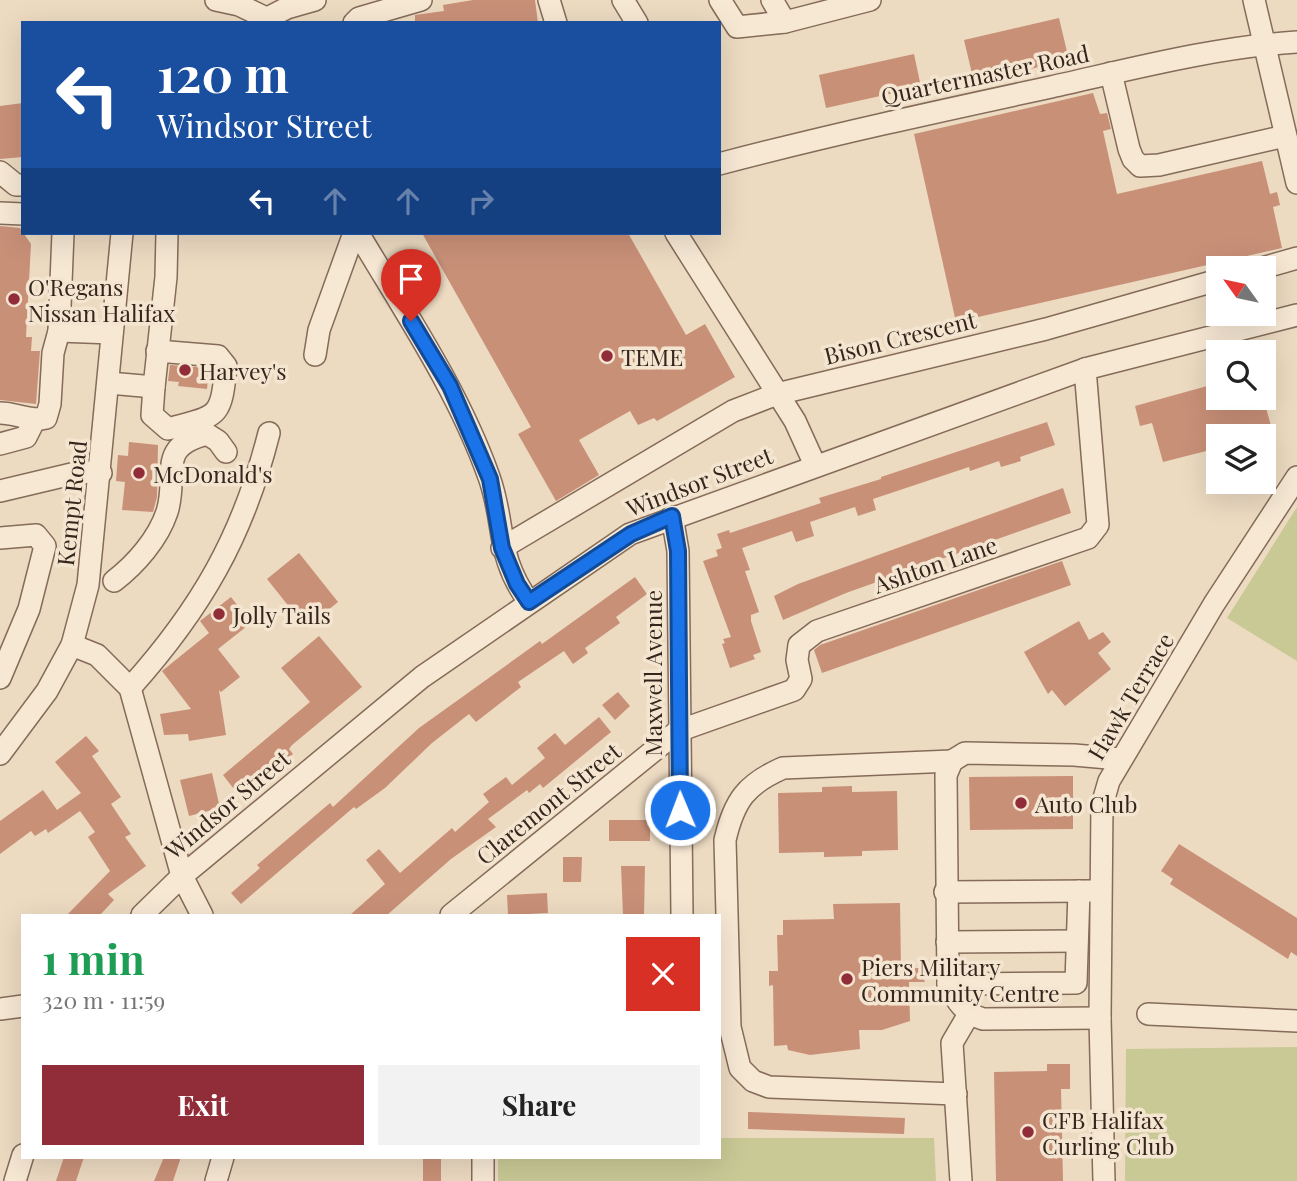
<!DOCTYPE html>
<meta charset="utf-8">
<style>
:root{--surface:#fff;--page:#f2f2f2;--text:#222;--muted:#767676;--accent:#912c39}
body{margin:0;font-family:"Playfair Display",serif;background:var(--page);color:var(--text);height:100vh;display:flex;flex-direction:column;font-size:26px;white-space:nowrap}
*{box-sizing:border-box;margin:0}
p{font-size:23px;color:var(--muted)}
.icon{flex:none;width:38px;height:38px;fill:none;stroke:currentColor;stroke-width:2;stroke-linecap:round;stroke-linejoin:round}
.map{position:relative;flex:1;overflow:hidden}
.panel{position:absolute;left:21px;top:914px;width:700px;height:245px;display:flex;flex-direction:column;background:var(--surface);border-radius:0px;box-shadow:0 7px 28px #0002}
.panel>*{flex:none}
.banner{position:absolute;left:21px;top:21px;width:700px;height:214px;border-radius:0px;box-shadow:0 7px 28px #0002;background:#1a4fa0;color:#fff;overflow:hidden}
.needle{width:46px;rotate:303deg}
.fabs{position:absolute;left:1206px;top:256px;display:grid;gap:14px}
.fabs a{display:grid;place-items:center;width:70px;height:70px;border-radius:0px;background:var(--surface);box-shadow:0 7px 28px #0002;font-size:35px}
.pin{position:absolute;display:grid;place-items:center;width:60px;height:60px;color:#fff;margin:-72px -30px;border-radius:50% 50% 50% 0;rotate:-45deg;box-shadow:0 0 7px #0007}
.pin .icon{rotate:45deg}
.me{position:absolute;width:77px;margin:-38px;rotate:359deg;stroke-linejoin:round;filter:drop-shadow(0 0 5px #0008)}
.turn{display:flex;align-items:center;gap:24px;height:147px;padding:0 21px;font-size:32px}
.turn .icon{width:91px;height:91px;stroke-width:2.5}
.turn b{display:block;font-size:49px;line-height:60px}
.lanes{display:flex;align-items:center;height:66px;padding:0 21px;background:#0003;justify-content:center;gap:35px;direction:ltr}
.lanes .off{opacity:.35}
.round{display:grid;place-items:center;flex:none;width:74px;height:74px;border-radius:0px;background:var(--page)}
.overview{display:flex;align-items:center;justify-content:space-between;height:119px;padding:0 21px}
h1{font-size:42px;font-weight:700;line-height:52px;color:#1e9e55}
.primary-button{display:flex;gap:14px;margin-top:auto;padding:14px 21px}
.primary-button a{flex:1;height:80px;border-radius:0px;background:var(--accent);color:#fff;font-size:28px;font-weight:700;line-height:80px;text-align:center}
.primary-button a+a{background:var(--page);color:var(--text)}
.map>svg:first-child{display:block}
</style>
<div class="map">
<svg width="1297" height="1181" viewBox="0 0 1297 1181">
<rect width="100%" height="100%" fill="#ecdac1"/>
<!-- green -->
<g fill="#c9c996">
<polygon points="1297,507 1297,661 1227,618"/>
<polygon points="1297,1047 1297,1181 1125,1181 1126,1049"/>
<polygon points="719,1138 934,1138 936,1181 498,1181 498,1157 719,1157"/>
</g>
<!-- building -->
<g fill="#c99078">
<polygon points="473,0 535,0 538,23 415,23 415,15 444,11 443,5"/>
<polygon points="1059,18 1069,60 974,82 964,40"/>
<polygon points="914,54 921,87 826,108 819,75"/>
<polygon points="1093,93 1100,114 1107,113 1111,129 1103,131 1117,194 1262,161 1270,194 1277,192 1280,205 1273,207 1282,248 956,322 914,134"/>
<polygon points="23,103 23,157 0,159 0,106"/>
<polygon points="0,226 20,228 31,244 26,337 32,337 31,351 40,351 36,404 0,400"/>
<polygon points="422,233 628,233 686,335 705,324 735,377 657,421 654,418 638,425 630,411 579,440 599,475 556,501 518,434 531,427"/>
<polygon points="170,365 209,368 207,389 178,386 179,382 168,381"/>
<polygon points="1218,383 1218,397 1263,397 1273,433 1218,436 1218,448 1163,462 1152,423 1140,426 1135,406"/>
<polygon points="1047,422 1055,445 1020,457 1021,461 1001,467 999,461 970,471 969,467 873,499 876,510 858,516 855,507 810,522 814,536 796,542 792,531 742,548 750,570 745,571 759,612 751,615 751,621 761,652 753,655 755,659 730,668 722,644 725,643 723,639 731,637 703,561 718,556 716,550 722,548 717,534 729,530 730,533 821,503 819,498 881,479 881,477"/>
<polygon points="129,442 158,445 157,497 153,512 122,510 125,482 116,481 118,455 128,456"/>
<polygon points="1063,488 1071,513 846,593 783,620 774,596 798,584"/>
<polygon points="299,553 338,602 306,628 267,579"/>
<polygon points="1062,561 1071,585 822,673 814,650 820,645"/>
<polygon points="635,577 647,594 616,617 620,623 585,648 588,653 573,664 564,651 518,682 521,687 476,722 469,714 432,743 385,788 356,809 354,807 241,904 231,893 260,868 257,865 330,803 333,807 419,728 529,649 540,641 542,644"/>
<polygon points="231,597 251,623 218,649 240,677 221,692 219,690 226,735 189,741 188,734 164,735 160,714 191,709 162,671 209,633 200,621"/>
<polygon points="1079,621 1089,640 1103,632 1111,642 1098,653 1111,669 1065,706 1052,690 1048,694 1024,652"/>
<polygon points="319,636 362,687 292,745 289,749 293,754 283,763 280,759 237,793 223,775 310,702 281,668"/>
<polygon points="618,692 630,706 615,720 602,705"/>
<polygon points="599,717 611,732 543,788 540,784 529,793 527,790 488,819 496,827 451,859 387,915 350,915 385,884 366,860 379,849 400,873 452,828 455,832 489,802 483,794 506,777 512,785 545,758 537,748 555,733 565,745"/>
<polygon points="86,736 99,751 92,756 121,797 111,804 131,834 125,837 146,866 108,894 114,900 100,915 67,915 110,871 88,837 95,832 80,811 48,833 46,829 35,836 31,831 0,854 0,821 43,790 57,810 81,793 55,762"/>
<polygon points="212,773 220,808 189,816 180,780"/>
<polygon points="1073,776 1073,829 970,830 969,777"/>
<polygon points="852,786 852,792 897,791 898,850 862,851 862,856 824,857 824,852 779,853 778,793 822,792 822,787"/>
<rect x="609" y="820" width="41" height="21"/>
<polygon points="1179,844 1297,918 1297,956 1291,952 1288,959 1170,884 1173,879 1161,871"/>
<polygon points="563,857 582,857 581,882 563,882"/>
<polygon points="621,866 645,866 644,915 623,915"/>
<polygon points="547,893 548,913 508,915 507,895"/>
<polygon points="900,903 901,968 919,968 925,982 909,982 910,1021 882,1030 859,1030 860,1049 810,1055 788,1050 787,1045 774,1046 773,985 769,986 769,971 778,971 777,935 783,935 783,920 834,919 833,904"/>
<polygon points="1047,1064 1070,1064 1070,1089 1061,1089 1063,1181 996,1181 994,1072 1047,1071"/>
<polygon points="748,1112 905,1118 904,1134 748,1129"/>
<polygon points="64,1157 84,1157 76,1181 56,1181"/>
<polygon points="164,1157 181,1157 173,1181 154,1181"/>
<rect x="423" y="1157" width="18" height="24"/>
</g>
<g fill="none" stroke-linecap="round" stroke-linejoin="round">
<defs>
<g id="minor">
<polyline points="216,0 239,5 266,18"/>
<polyline points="549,0 556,23"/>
<polyline points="623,0 637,23"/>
<polyline points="720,0 737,27 785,22 870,0"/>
<polyline points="772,0 785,22"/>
<polyline points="1254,0 1297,183"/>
<polyline points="258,23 287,8 315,0"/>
<polyline points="354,23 359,18 421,0"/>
<polyline points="1111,73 1129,149 1133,159 1140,166 1159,165 1285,136"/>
<path d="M719,164C829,135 940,111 1051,87C1132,69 1215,47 1297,42"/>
<polyline points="0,172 16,185 23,185"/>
<polyline points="0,213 23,214"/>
<path d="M358,233C405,312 458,390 489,477C506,524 495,555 529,602"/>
<polyline points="676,233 795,421 815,465"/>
<polyline points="1262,268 1297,258"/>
<polyline points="59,331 112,333"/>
<polyline points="315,355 319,330 354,233"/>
<polyline points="109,383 154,387 166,277 167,233"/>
<path d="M154,387L152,415L168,429C218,415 221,420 226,366L218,356L157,351"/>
<path d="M0,413C17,413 30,422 46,418L50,404L53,353L59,331L63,233"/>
<polyline points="0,444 26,437 34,421"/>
<polyline points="0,491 80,472 101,473"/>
<polyline points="672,516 678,551 682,915"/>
<polyline points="0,538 36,535 45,546 29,609 0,678"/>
<polyline points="502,548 733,411 777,394 1046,329 1218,280"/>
<path d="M114,581C136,564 158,539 167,512C179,475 155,447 207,434L218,441L226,452"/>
<polyline points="72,645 97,655 130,688 182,876 202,915"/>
<path d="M130,688C201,609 243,536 269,433"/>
<polyline points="0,754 47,691 72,645 88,585 122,233"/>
<path d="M952,761L783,768C746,784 734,801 725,840L730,1027L740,1068L753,1081L769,1087L956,1094"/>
<polyline points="945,892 1093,891"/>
<polyline points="142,915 182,876 422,677 630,534 1085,369 1297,315"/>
<polyline points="451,915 678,731 794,690 801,679 797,660 799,645 817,631 1088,538 1098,525 1085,369"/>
<polyline points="947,942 1077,941"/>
<polyline points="948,984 1076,983 1079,891"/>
<polyline points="0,1009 23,1006"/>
<polyline points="1148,1014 1297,1021"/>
<path d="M1100,1018L983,1019C964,1013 957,1002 948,984L946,775L952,761L965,753L1074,755L1120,759"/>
<polyline points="15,1181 23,1155"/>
<polyline points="216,1181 223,1157"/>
<polyline points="483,1181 483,1157"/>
<polyline points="961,1181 952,1043 969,1014"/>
<polyline points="1104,1181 1100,1018 1102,805 1109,781 1214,604 1297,477"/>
</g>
</defs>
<!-- minor casing -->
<use href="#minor" stroke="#856b59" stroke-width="24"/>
<!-- minor -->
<use href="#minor" stroke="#f7e8d4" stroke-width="21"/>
</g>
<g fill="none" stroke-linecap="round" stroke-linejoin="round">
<defs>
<polyline id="route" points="411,321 450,386 490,479 502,548 517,584 529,602 631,534 672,516 678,551 680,810"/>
</defs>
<!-- route casing -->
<use href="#route" stroke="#114b97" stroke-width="18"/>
<!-- route -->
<use href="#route" stroke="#1a73e8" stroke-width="12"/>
</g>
<!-- markers -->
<g fill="#912c39" stroke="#f4e5d0" stroke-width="2.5">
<circle cx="14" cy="299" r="7"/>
<circle cx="607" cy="356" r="7"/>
<circle cx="185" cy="370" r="7"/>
<circle cx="139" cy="473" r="7"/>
<circle cx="219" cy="614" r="7"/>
<circle cx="1021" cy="803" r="7"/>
<circle cx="847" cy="979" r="7"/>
<circle cx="1028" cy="1132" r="7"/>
</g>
<g text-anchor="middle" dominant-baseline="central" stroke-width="7" stroke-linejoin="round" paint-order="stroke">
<!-- street labels -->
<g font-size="23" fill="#35261d" stroke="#f4e5d0">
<text transform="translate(985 74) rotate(-12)">Quartermaster Road</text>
<text transform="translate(900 337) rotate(-14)">Bison Crescent</text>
<text transform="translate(699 481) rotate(-21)">Windsor Street</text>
<text transform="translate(71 503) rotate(-84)">Kempt Road</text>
<text transform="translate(935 564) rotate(-19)">Ashton Lane</text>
<text transform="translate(652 673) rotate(-90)">Maxwell Avenue</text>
<text transform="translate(1130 696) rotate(-59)">Hawk Terrace</text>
<text transform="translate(548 803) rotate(-39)">Claremont Street</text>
<text transform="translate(227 804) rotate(-40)">Windsor Street</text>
</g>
<!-- poi labels -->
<g font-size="23" fill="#35261d" stroke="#f4e5d0" text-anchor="start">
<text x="28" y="286">O'Regans<tspan x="28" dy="26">Nissan Halifax</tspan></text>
<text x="621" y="356">TEME</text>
<text x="199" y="370">Harvey's</text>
<text x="153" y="473">McDonald's</text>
<text x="233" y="614">Jolly Tails</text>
<text x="1035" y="803">Auto Club</text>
<text x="861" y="966">Piers Military<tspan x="861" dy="26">Community Centre</tspan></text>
<text x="1042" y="1119">CFB Halifax<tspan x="1042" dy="26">Curling Club</tspan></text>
</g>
</g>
</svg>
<div class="fabs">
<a><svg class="needle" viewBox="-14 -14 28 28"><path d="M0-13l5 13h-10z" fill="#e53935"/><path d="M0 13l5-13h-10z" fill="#767676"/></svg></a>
<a><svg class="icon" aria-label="search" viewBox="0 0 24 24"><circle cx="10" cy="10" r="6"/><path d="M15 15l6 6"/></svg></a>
<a><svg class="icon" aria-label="layers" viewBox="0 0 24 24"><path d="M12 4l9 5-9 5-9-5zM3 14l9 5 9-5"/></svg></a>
</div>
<div class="pin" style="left:411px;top:321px;background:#d93025"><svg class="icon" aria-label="arrive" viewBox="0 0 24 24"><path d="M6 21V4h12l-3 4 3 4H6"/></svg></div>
<svg class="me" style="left:680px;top:810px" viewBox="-20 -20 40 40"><circle r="17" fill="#1a73e8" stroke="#fff" stroke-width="3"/><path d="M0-11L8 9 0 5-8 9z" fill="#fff"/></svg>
<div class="banner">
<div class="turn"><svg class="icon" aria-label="left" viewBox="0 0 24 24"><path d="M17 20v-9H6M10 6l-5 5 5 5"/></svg><div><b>120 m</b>Windsor Street</div></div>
<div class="lanes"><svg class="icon" aria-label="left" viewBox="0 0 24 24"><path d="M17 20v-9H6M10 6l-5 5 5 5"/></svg><svg class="icon off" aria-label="ahead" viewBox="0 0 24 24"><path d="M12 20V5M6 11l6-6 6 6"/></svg><svg class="icon off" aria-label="ahead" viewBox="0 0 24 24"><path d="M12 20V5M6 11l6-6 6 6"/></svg><svg class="icon off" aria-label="right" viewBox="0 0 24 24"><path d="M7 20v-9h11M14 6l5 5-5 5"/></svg></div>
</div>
<section class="panel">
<div class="overview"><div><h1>1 min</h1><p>320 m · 11:59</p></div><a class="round" style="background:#d93025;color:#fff"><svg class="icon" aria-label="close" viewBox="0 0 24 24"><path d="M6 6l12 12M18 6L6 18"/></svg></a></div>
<div class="primary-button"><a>Exit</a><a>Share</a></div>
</section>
</div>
